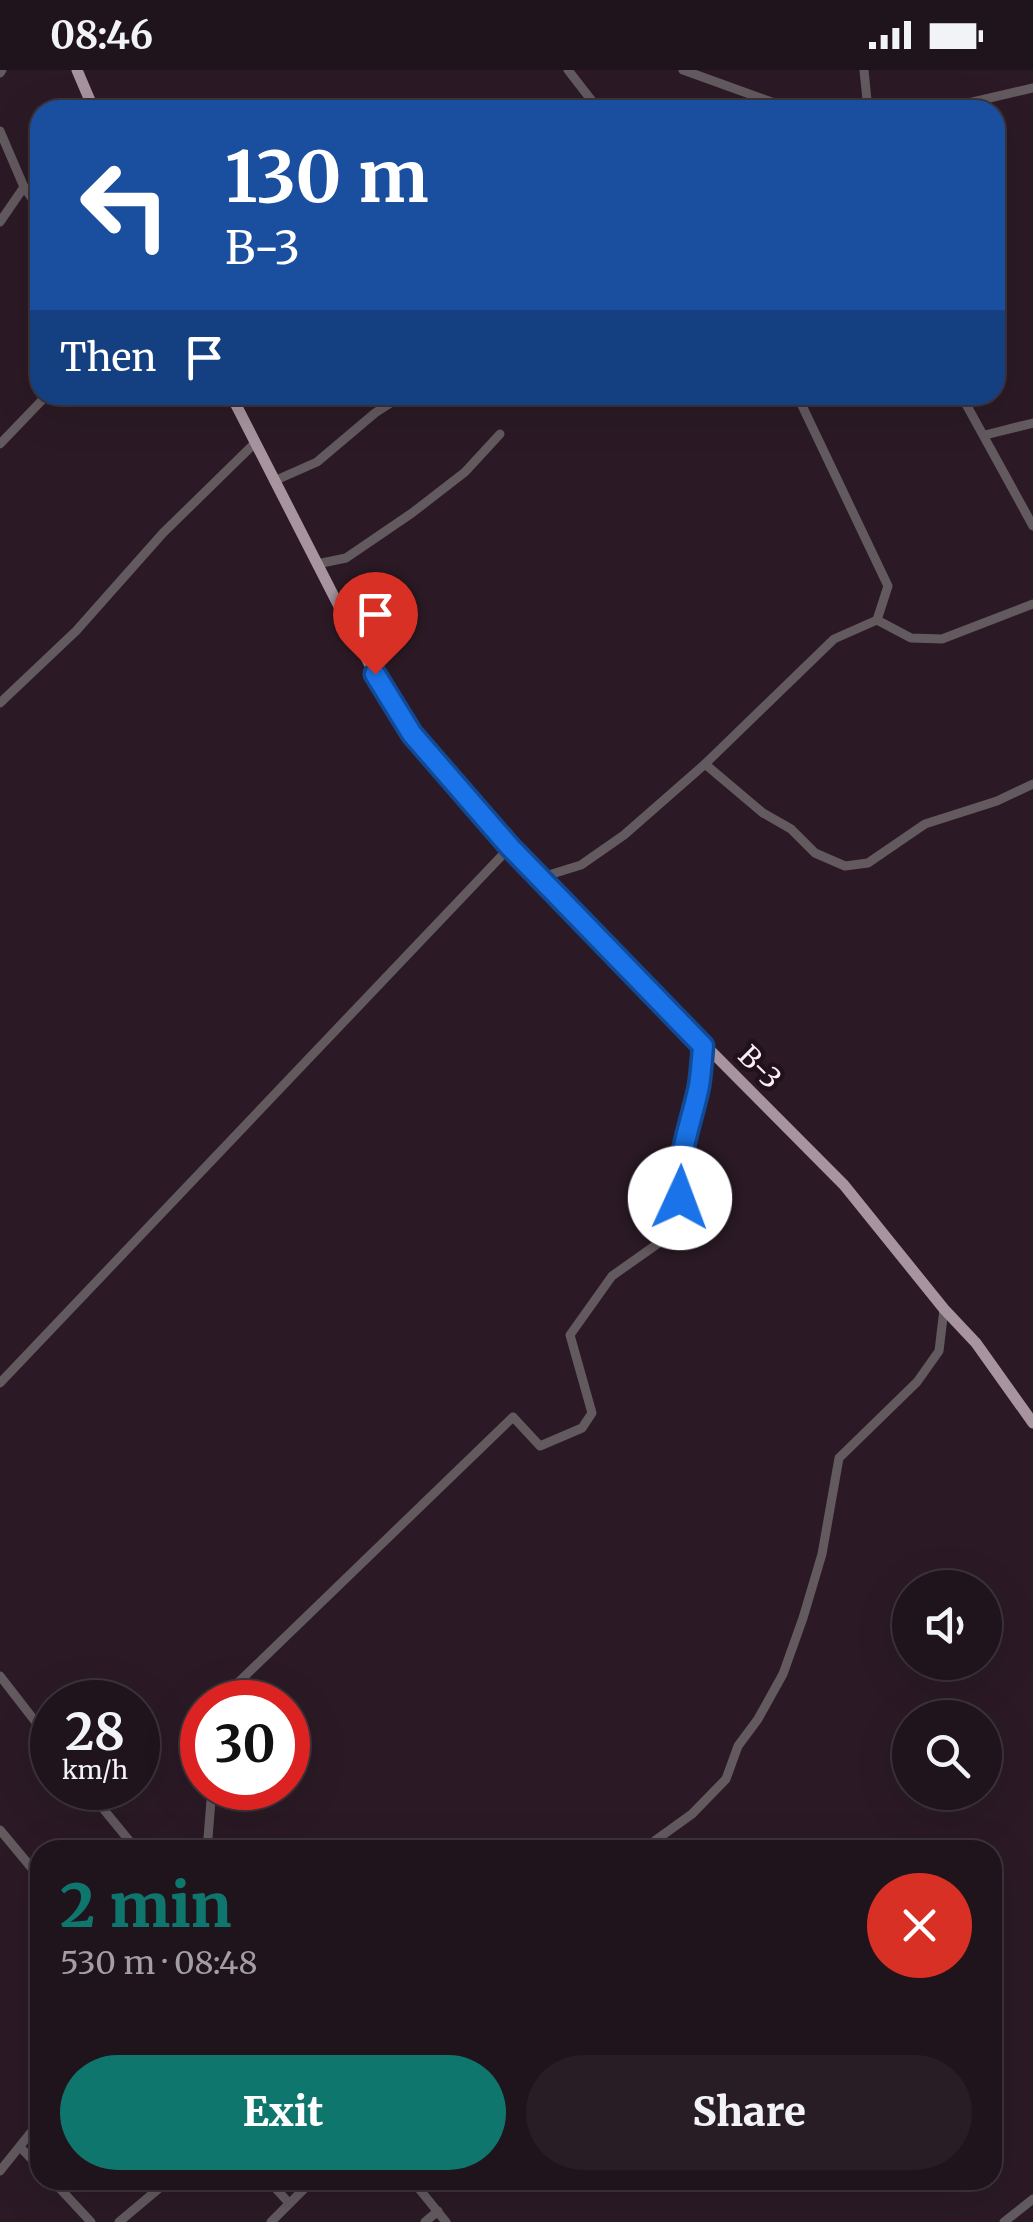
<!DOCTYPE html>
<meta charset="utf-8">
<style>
:root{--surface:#20141c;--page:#281d25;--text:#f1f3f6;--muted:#a29ea3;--line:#3d333b;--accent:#0f766e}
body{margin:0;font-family:Merriweather,serif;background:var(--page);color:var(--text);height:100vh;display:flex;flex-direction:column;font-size:38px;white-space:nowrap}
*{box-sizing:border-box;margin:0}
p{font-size:32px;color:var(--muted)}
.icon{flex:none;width:55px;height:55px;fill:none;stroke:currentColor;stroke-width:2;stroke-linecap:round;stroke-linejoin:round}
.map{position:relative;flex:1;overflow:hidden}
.sheet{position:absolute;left:30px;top:1770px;width:972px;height:350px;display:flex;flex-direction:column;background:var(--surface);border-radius:30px;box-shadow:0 10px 40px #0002,0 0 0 2px var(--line)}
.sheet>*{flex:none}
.guide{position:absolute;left:30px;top:30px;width:975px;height:305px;border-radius:30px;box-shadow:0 10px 40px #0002,0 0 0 2px var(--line);background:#1a4fa0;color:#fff;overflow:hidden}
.fabs{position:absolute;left:892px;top:1500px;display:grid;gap:20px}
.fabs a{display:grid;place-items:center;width:110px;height:110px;border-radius:50%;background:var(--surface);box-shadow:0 10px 40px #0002,0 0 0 2px var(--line);font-size:50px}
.speed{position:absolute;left:30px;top:1610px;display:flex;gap:20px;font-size:50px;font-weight:700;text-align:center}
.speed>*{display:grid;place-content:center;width:130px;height:130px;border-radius:50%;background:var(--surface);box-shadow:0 10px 40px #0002,0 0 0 2px var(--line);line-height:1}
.speed small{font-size:25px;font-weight:400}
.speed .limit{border:15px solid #d22;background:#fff;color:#111}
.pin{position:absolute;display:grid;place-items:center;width:85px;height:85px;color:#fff;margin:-102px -42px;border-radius:50% 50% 50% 0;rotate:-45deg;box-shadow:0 0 10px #0007}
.pin .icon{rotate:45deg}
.me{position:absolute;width:110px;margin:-55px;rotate:2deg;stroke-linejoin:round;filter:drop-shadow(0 0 8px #0008)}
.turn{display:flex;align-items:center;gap:35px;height:210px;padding:0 30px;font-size:45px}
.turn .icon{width:130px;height:130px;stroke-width:2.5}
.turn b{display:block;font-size:70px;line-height:85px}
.then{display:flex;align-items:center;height:95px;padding:0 30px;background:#0003;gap:20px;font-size:38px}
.round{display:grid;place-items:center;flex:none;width:105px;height:105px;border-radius:52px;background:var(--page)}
.summary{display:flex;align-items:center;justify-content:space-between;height:170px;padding:0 30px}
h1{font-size:60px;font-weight:800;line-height:75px;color:var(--accent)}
.primary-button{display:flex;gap:20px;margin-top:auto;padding:20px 30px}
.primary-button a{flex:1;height:115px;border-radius:60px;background:var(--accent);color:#fff;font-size:40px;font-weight:800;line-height:115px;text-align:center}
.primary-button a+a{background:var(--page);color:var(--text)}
.status{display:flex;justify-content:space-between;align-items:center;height:70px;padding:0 50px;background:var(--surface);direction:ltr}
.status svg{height:28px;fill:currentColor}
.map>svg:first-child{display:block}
</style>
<div class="status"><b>08:46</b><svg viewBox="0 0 49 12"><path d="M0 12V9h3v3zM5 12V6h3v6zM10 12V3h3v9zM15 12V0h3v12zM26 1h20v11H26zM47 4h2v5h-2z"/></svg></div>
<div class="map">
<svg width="1033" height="2152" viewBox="0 0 1033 2152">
<rect width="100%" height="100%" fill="#2b1a25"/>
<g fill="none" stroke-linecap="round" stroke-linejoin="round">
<!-- minor -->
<g stroke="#635a5f" stroke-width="9">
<polyline points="568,0 599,40"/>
<polyline points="683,0 794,40"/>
<polyline points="864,0 868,40"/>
<polyline points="0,3 2,0"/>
<polyline points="938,40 1033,18"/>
<polyline points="0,61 24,117 0,152"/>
<polyline points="24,117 40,140"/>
<polyline points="961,325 1033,456"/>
<polyline points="985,365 1033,353"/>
<polyline points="0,374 47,325"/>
<polyline points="274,411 317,392 375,343 403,325"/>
<polyline points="317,494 346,488 412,443 465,402 500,364"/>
<polyline points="877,550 911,568 942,569 1033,534"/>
<polyline points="0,633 76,561 163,463 255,373"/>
<polyline points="705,694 834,569 877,550 888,516 797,325"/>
<polyline points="539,808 581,795 624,765 705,694 763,743 791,759 815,783 845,796 868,793 925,754 997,731 1033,714"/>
<polyline points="0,1313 510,777"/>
<polyline points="0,1606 52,1673"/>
<polyline points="218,1632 513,1347 540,1376 582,1358 592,1343 570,1265 612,1206 663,1170 678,1145 681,1077 700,1014 703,976"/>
<polyline points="202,1652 185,1678 202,1705"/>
<polyline points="86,1718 137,1780"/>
<polyline points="0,1760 40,1808"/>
<polyline points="207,1780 212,1718"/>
<polyline points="642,1780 692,1744 726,1709 738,1676 758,1649 783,1604 803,1548 822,1484 839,1388 917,1312 939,1281 944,1239"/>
<polyline points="20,2077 40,2098"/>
<polyline points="0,2101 40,2051"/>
<polyline points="52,2110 91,2152"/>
<polyline points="268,2110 289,2133"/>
<polyline points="412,2110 446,2152"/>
<polyline points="119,2152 169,2110"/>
<polyline points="271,2152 313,2110"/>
<polyline points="425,2152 438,2141"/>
<polyline points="1004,2152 1033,2129"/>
</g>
<!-- major -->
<g stroke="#a7949f" stroke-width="11">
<polyline points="77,0 94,40"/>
<polyline points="231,325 346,550 389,631 412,664 539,808 844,1115 944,1239 976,1273 1033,1353"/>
</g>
</g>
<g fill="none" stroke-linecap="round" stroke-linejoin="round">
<defs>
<path id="route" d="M375,604L412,664L510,777L703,976C702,989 701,1003 699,1016C691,1055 676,1087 680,1128"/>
</defs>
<!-- route casing -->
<use href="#route" stroke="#114b97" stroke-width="25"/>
<!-- route -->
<use href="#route" stroke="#1a73e8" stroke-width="18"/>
</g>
<g text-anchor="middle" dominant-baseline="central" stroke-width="9" stroke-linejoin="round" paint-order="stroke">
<!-- street labels -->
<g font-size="28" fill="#fbeff6" stroke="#21111b">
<text transform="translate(760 997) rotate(45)">B-3</text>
</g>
</g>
</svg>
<div class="fabs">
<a><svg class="icon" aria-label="sound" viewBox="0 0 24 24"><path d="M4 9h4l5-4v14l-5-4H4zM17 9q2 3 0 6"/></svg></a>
<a><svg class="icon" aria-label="search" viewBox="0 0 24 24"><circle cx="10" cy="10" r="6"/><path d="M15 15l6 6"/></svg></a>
</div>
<div class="speed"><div>28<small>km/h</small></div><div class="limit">30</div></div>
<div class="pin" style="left:375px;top:604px;background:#d93025"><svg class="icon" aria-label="arrive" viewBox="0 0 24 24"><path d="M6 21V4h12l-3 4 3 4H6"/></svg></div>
<svg class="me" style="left:680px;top:1128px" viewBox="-20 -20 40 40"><circle r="19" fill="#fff"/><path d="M0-13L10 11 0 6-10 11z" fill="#1a73e8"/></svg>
<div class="guide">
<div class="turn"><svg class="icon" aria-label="left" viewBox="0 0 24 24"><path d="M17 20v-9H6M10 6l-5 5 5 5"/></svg><div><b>130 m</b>B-3</div></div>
<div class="then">Then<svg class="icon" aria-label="arrive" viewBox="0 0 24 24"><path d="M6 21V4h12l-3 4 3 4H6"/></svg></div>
</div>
<section class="sheet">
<div class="summary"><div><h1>2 min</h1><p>530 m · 08:48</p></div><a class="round" style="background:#d93025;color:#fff"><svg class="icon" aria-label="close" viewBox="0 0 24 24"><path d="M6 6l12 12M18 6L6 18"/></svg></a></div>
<div class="primary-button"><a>Exit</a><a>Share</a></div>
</section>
</div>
